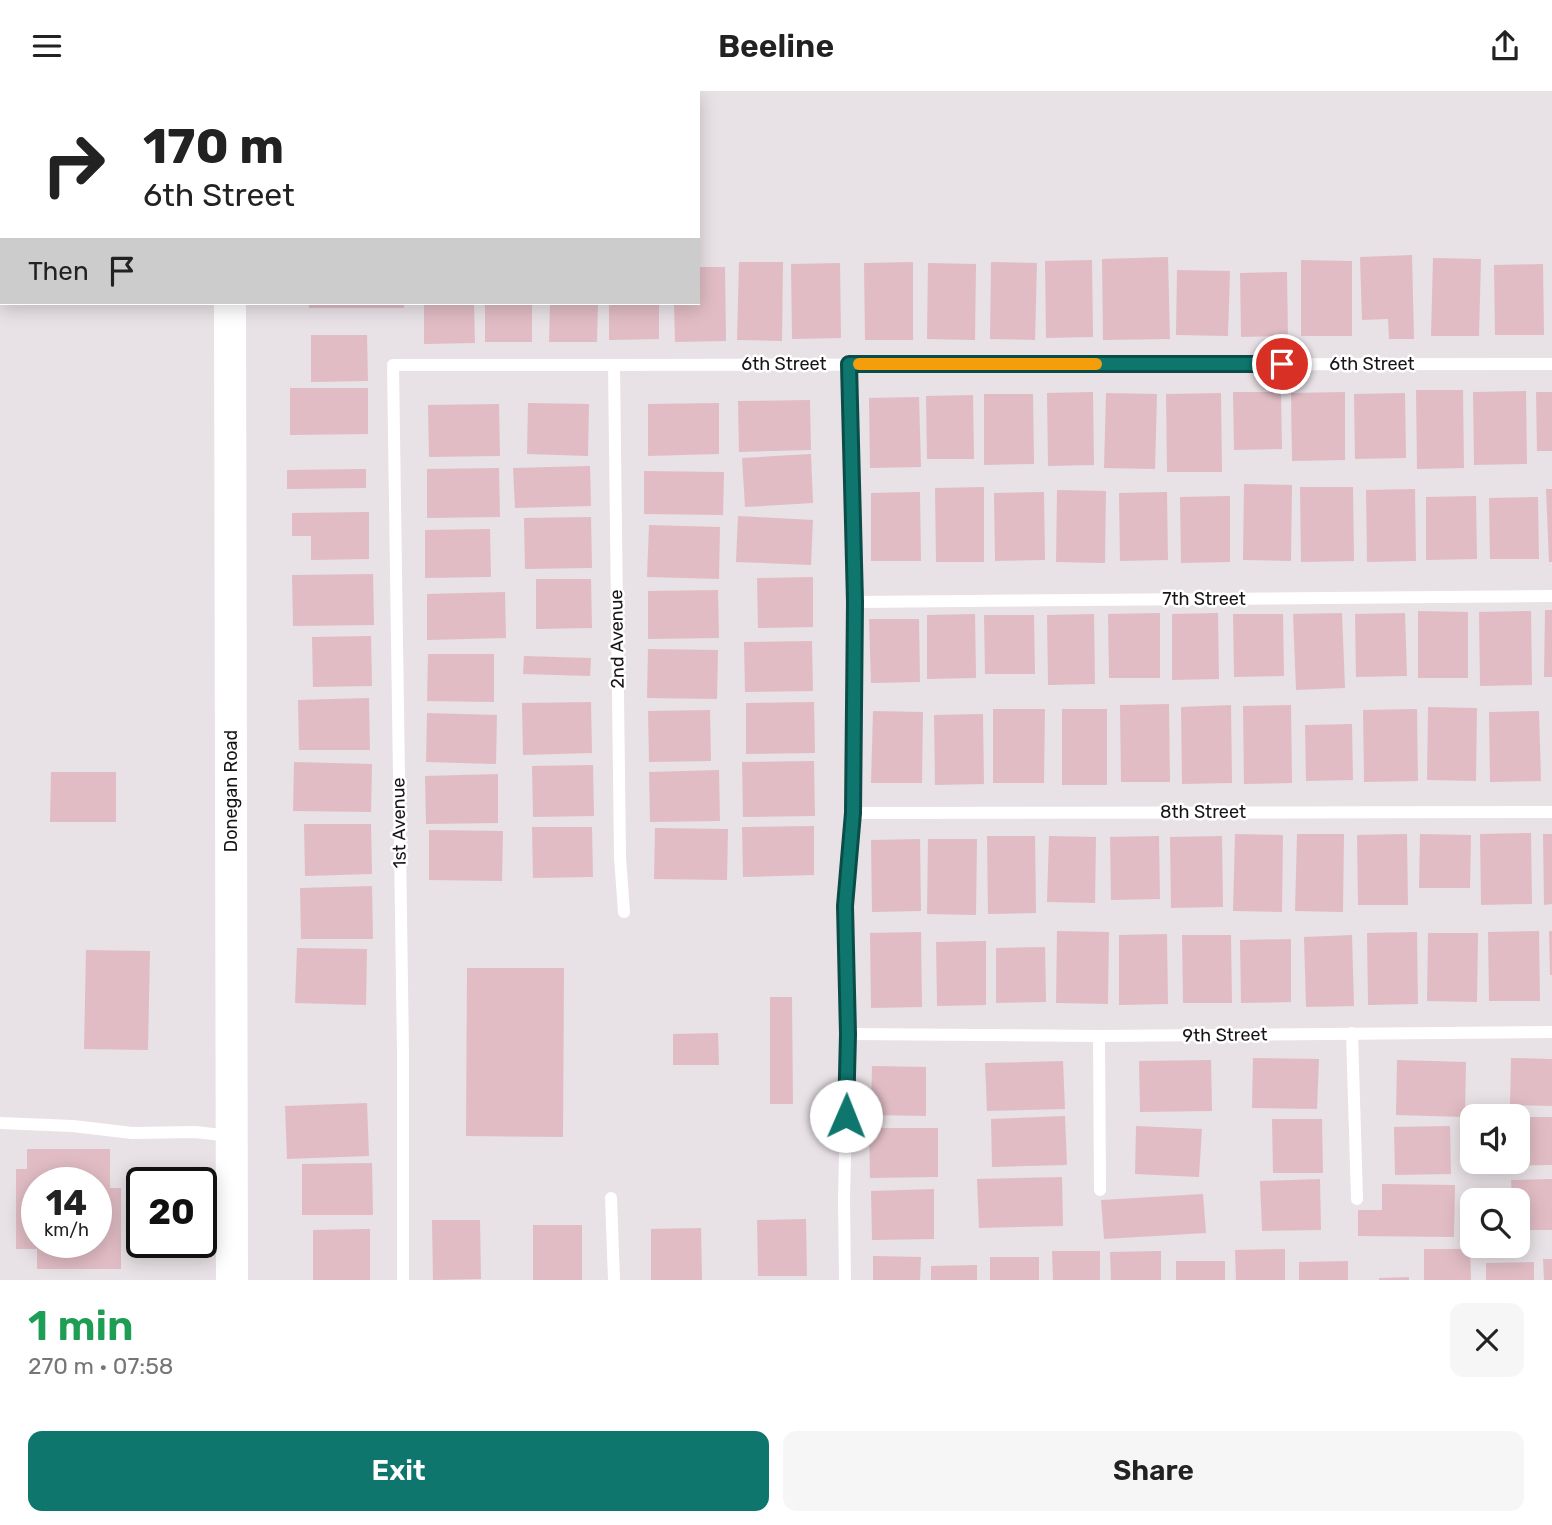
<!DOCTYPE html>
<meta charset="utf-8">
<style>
:root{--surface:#fff;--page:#f6f6f6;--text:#222;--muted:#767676;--accent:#0f766e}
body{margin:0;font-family:Rubik,sans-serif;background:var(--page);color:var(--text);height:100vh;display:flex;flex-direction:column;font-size:26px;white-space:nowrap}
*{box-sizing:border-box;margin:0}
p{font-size:23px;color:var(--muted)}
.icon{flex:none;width:38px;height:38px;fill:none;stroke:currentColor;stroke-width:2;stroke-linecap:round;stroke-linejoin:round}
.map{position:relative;height:1189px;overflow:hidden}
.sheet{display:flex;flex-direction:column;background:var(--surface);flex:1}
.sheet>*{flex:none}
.hud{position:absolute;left:0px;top:0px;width:700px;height:214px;box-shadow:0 4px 18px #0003;background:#fff;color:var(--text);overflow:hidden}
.controls{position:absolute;left:1460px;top:1013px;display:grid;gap:14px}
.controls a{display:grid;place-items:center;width:70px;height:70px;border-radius:14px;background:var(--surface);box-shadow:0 4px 18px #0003;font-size:35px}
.speed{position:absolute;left:21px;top:1076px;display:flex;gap:14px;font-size:35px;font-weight:700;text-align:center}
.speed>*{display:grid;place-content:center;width:91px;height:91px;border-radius:50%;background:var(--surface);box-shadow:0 4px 18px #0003;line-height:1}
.speed small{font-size:18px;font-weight:400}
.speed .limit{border:4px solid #111;border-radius:10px;background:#fff;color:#111}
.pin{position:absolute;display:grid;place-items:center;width:60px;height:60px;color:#fff;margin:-30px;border:4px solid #fff;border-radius:50%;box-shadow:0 2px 7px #0007}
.me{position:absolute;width:77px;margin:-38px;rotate:1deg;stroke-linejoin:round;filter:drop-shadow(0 0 5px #0008)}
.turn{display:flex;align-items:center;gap:24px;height:147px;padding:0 28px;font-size:32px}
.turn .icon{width:91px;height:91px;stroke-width:2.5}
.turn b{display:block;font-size:49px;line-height:60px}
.then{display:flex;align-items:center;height:66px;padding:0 28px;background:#0003;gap:14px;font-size:26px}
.round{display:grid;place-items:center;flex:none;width:74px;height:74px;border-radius:14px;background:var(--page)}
.overview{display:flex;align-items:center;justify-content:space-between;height:119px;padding:0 28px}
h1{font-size:42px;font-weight:600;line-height:52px;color:#1e9e55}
.button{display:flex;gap:14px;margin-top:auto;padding:14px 28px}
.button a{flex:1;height:80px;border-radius:14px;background:var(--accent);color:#fff;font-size:28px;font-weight:600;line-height:80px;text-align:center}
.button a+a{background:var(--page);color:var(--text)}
header{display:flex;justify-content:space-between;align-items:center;height:91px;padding:0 28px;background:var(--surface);font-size:32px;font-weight:600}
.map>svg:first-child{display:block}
</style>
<header><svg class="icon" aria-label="menu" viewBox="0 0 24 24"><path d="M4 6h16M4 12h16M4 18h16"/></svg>Beeline<svg class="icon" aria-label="share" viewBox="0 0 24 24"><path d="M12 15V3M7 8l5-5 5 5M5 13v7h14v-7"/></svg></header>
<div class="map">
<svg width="1552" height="1189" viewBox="0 0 1552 1189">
<rect width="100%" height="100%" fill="#e8e1e6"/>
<!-- building -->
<g fill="#e1bcc5" fill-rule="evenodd">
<polygon points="1412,164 1414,248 1389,248 1388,228 1362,229 1360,166"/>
<polygon points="1168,166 1170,248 1103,249 1102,168"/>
<polygon points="1433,167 1481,168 1479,245 1431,245"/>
<polygon points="1092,169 1093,246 1046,247 1045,170"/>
<polygon points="1301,169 1352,170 1352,245 1301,245"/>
<polygon points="739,171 783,171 782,250 737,249"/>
<polygon points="913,171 913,249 865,249 864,172"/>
<polygon points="991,171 1037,172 1035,249 990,248"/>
<polygon points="840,172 841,247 792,248 791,173"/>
<polygon points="928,172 976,173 975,249 927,248"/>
<polygon points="1543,173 1544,244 1495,244 1494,174"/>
<polygon points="698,176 725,176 726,250 675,251 674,212 698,212"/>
<polygon points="1177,179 1230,180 1228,245 1176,244"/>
<polygon points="1287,181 1288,245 1241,246 1240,182"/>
<rect x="309" y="212" width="95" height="5"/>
<polygon points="424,212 474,212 475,252 424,253"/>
<rect x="485" y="212" width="47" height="39"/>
<polygon points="550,212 598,212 597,251 549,251"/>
<polygon points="609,212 659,212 659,248 609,249"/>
<polygon points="311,244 367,244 368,290 311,291"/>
<polygon points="290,297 368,297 368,343 290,344"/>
<polygon points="1416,299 1463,299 1464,377 1417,378"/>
<polygon points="1526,300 1527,373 1474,374 1473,301"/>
<polygon points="1093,301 1094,374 1048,375 1047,302"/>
<polygon points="1233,301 1281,301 1282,358 1234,359"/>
<polygon points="1345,301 1345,369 1292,370 1291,302"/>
<polygon points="1536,301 1552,301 1552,360 1537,360"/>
<polygon points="1106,302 1157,303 1155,378 1104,377"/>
<polygon points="1221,302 1222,381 1167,381 1166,303"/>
<polygon points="1405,302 1406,367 1355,368 1354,303"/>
<polygon points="984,303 1033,303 1034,373 984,374"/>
<polygon points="973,304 974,368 927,368 926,305"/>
<polygon points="919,306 921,376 870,377 869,307"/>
<polygon points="810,309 811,359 739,361 738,310"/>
<polygon points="528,312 589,313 588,365 527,363"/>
<polygon points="719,312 719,363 648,365 648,313"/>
<polygon points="499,313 500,365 429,366 428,314"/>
<polygon points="811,363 813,412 745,416 742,367"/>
<polygon points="590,375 591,415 515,417 513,377"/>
<polygon points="499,377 500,426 427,427 427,378"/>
<polygon points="366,378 366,397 287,398 287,379"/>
<polygon points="644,380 724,381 723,424 644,423"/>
<polygon points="1244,393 1292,394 1291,470 1243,469"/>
<polygon points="984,396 984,471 936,471 935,397"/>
<polygon points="1300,396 1353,396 1354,470 1301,471"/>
<polygon points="1415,398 1416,470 1367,471 1366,399"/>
<polygon points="1546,398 1552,398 1552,471 1549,471"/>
<polygon points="1057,399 1106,400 1105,472 1056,471"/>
<polygon points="920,401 921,470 871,470 871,402"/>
<polygon points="1044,401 1045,469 995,470 994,402"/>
<polygon points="1167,401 1168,469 1120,470 1119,402"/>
<polygon points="1230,405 1230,471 1181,472 1180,406"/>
<polygon points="1476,405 1477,468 1426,469 1426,406"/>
<polygon points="1538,406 1539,468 1490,468 1489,407"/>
<polygon points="369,421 369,468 311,469 311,445 292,445 292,422"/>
<polygon points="738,425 813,429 811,474 736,471"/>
<polygon points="591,426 592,477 525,478 524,427"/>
<polygon points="649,434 720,436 719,488 647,486"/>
<polygon points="490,438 491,486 425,487 425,439"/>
<polygon points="373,483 374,534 293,535 292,484"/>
<polygon points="813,486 813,536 758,537 757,487"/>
<polygon points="536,488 591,488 592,537 536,538"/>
<polygon points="718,499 719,547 648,548 648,500"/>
<polygon points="505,501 506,547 427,549 427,503"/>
<polygon points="1545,519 1552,519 1552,586 1544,586"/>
<polygon points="1418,520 1468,521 1468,587 1418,587"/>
<polygon points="1531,520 1532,594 1480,595 1479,521"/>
<polygon points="1160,522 1160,587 1109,587 1108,523"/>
<polygon points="1218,522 1219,588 1172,589 1172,523"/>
<polygon points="1342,522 1345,597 1296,599 1293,523"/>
<polygon points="1405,522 1407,585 1356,586 1355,523"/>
<polygon points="975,523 976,587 927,588 927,524"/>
<polygon points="1094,523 1095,593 1048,594 1047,524"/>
<polygon points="1233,523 1283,523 1284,585 1234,586"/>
<polygon points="984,524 1034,524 1035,583 985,583"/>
<polygon points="869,528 919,528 920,591 871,592"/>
<polygon points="371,545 372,595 313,596 312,546"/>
<polygon points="812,550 813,600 745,601 744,551"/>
<polygon points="648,558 718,559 717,608 647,607"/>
<polygon points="428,563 494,563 494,611 427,610"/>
<polygon points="524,565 591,567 590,585 523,583"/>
<polygon points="369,607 370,659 299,659 298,609"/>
<polygon points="591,611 592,662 523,664 522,612"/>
<polygon points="814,611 815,662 746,663 746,612"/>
<polygon points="1169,613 1170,691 1121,691 1120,614"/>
<polygon points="1231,614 1232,692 1182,693 1181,616"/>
<polygon points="1291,614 1292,692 1244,693 1243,615"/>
<polygon points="1428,616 1477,617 1476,690 1427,689"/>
<polygon points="993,618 1045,618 1044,692 993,692"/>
<rect x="1062" y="618" width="45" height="76"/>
<polygon points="1417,618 1418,690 1364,691 1363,619"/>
<polygon points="710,619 711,670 649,671 648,620"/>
<polygon points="873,620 923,621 922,692 871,692"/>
<polygon points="1539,620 1541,690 1490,691 1489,621"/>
<polygon points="427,622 497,624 496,673 426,671"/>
<polygon points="983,623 984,693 935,694 934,624"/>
<polygon points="1352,633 1353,689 1306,690 1305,634"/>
<polygon points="814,670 815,725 743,726 742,671"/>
<polygon points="294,671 372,673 371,721 293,720"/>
<polygon points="593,674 594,725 533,726 532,675"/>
<polygon points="719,679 720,730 650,731 649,681"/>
<polygon points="51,681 116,681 116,731 50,731"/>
<polygon points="498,683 498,732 426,733 425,685"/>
<polygon points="304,733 371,733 372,783 305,785"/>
<polygon points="814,735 814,784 743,786 742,736"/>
<polygon points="532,736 592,736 593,786 533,787"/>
<polygon points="655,737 728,738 727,789 654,788"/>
<polygon points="429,739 503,740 502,790 429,789"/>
<polygon points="1531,742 1532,813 1481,814 1480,743"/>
<polygon points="1235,743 1283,744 1282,821 1233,820"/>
<polygon points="1297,743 1344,743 1343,821 1295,820"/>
<polygon points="1407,743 1408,814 1358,814 1357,744"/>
<polygon points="1420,743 1471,744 1470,797 1419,797"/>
<polygon points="1543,743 1552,743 1552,813 1544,814"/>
<polygon points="987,745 1035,745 1036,822 988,823"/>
<polygon points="1049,745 1096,746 1095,812 1047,811"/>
<polygon points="1159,745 1160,808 1111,809 1110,746"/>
<polygon points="1222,745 1223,816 1171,817 1170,746"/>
<polygon points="920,748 921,820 872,821 871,749"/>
<polygon points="928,748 977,748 976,824 927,823"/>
<polygon points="372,795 373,848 301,848 300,797"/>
<polygon points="1057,840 1109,841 1108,913 1056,912"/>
<polygon points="1539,840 1540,910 1489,910 1488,841"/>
<polygon points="1549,840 1552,840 1552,884 1550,884"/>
<polygon points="921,841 922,916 871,917 870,842"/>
<polygon points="1417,841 1418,913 1368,914 1367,842"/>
<polygon points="1428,842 1478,842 1477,911 1427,910"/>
<polygon points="1167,843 1168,913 1119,914 1119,844"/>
<polygon points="1182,844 1231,844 1232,912 1183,912"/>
<polygon points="1352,844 1354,915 1306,916 1304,846"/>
<polygon points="1291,848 1291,911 1241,912 1240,849"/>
<polygon points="986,850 986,914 937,915 936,851"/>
<polygon points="1045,856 1046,911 996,912 996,857"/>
<polygon points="297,857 367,858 366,914 295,912"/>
<polygon points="86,859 150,860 148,959 84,958"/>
<polygon points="467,877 564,877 563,1046 466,1045"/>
<polygon points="770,906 792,906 793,1013 770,1013"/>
<polygon points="718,942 719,974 673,974 673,943"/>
<polygon points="1253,967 1319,968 1317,1018 1252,1017"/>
<polygon points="1511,967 1552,968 1552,1015 1510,1014"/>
<polygon points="1211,969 1212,1020 1140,1021 1139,970"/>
<polygon points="1397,969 1466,971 1465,1026 1396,1024"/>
<polygon points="1063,970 1065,1018 987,1020 985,972"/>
<polygon points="872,975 926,976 926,1025 871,1024"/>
<polygon points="367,1012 369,1065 287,1068 285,1015"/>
<polygon points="1065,1025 1067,1074 992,1076 991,1028"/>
<polygon points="1517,1026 1552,1026 1552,1074 1501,1075 1501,1071 1517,1071"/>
<polygon points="1272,1028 1322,1028 1323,1082 1273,1082"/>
<polygon points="1136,1035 1202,1038 1199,1086 1135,1083"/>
<polygon points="1450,1035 1451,1083 1395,1084 1394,1036"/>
<polygon points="869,1037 938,1037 938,1086 870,1087"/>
<path d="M27,1058H110V1097H121V1178H37V1158H16V1078H27ZM37,1092H96V1152H37Z"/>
<polygon points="372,1072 373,1124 302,1124 302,1073"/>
<polygon points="1062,1086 1063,1135 979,1137 977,1088"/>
<polygon points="1320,1088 1321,1139 1262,1140 1260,1090"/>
<polygon points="1552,1088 1552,1139 1517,1139 1517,1110 1512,1110 1511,1089"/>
<polygon points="1382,1093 1455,1094 1454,1146 1358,1145 1358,1119 1382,1119"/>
<polygon points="934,1098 934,1148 872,1149 871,1100"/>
<polygon points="1203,1103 1206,1142 1104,1148 1101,1109"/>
<polygon points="806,1128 807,1185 758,1185 757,1129"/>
<polygon points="432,1129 480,1129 481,1188 433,1189"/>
<rect x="533" y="1134" width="49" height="55"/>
<polygon points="701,1137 702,1189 651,1189 651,1138"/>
<polygon points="370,1138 370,1189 313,1189 313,1139"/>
<polygon points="1285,1158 1285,1189 1236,1189 1235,1159"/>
<polygon points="1424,1158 1470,1158 1471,1189 1424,1189"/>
<polygon points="1052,1160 1100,1160 1100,1189 1053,1189"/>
<polygon points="1161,1160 1161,1189 1111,1189 1110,1161"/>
<polygon points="873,1165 921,1166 920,1189 873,1189"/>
<rect x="990" y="1166" width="49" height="23"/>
<polygon points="1543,1168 1552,1168 1552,1189 1544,1189"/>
<rect x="1176" y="1170" width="49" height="19"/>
<polygon points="1348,1170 1348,1189 1299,1189 1299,1171"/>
<polygon points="1534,1171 1534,1189 1486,1189 1486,1172"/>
<polygon points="977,1174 977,1189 931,1189 931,1175"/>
<polygon points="1409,1186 1409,1189 1379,1189 1379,1187"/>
</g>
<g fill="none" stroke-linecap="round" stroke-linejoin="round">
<!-- service -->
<g stroke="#fff" stroke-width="12">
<polyline points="155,2 156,0"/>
<polyline points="614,274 620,766 624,821"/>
<polyline points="855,511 1552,505"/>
<polyline points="854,722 1552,721"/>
<polyline points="1352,942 1357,1108"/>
<polyline points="848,943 1099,945 1552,941"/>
<polyline points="1099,945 1100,1099"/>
<polyline points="0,1032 73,1035 132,1042 195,1041 231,1045"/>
<polyline points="611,1107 614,1189"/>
<polyline points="403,1189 403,962 393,274 1552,273"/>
<polyline points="845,1189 844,1107 848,943 845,815 854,722 855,511 850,273"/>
</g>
<!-- tertiary -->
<g stroke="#fff" stroke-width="32">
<polyline points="0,93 2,93"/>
<polyline points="230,212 232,1189"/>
</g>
</g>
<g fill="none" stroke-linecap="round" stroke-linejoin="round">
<defs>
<polyline id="route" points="846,1025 848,943 845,815 853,722 855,511 849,273 1282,273"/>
</defs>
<!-- route casing -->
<use href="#route" stroke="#0a4d48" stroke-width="18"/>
<!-- route -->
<use href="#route" stroke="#0f766e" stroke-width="12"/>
<!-- slow -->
<polyline stroke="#f59e0b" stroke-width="12" points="859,273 1096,273"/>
</g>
<g text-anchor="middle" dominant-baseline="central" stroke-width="5" stroke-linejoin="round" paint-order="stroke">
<!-- street labels -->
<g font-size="18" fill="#171517" stroke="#fff">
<text x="784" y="273">6th Street</text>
<text x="1372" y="273">6th Street</text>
<text x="1204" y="508">7th Street</text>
<text transform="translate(617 548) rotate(-91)">2nd Avenue</text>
<text transform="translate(231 700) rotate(-90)">Donegan Road</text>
<text x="1203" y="721">8th Street</text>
<text transform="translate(399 732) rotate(-91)">1st Avenue</text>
<text transform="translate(1225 944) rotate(-1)">9th Street</text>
</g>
</g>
</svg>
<div class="controls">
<a><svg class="icon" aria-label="sound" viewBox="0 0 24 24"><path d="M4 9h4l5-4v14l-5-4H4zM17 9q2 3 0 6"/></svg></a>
<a><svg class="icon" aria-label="search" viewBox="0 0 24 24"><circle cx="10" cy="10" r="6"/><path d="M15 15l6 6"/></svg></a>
</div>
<div class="speed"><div>14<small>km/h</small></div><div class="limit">20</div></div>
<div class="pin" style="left:1282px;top:273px;background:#d93025"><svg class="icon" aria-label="arrive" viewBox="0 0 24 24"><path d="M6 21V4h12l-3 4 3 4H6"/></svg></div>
<svg class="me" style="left:846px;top:1025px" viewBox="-20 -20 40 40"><circle r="19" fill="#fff"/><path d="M0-13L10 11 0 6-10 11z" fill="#0f766e"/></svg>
<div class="hud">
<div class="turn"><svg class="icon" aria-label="right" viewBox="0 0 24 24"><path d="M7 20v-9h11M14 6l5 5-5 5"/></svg><div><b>170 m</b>6th Street</div></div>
<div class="then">Then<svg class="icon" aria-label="arrive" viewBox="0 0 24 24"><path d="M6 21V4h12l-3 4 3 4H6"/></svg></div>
</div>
</div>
<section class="sheet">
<div class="overview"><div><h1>1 min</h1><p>270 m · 07:58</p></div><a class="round"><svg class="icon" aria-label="close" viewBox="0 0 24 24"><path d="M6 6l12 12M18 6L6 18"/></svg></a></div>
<div class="button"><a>Exit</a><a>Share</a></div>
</section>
